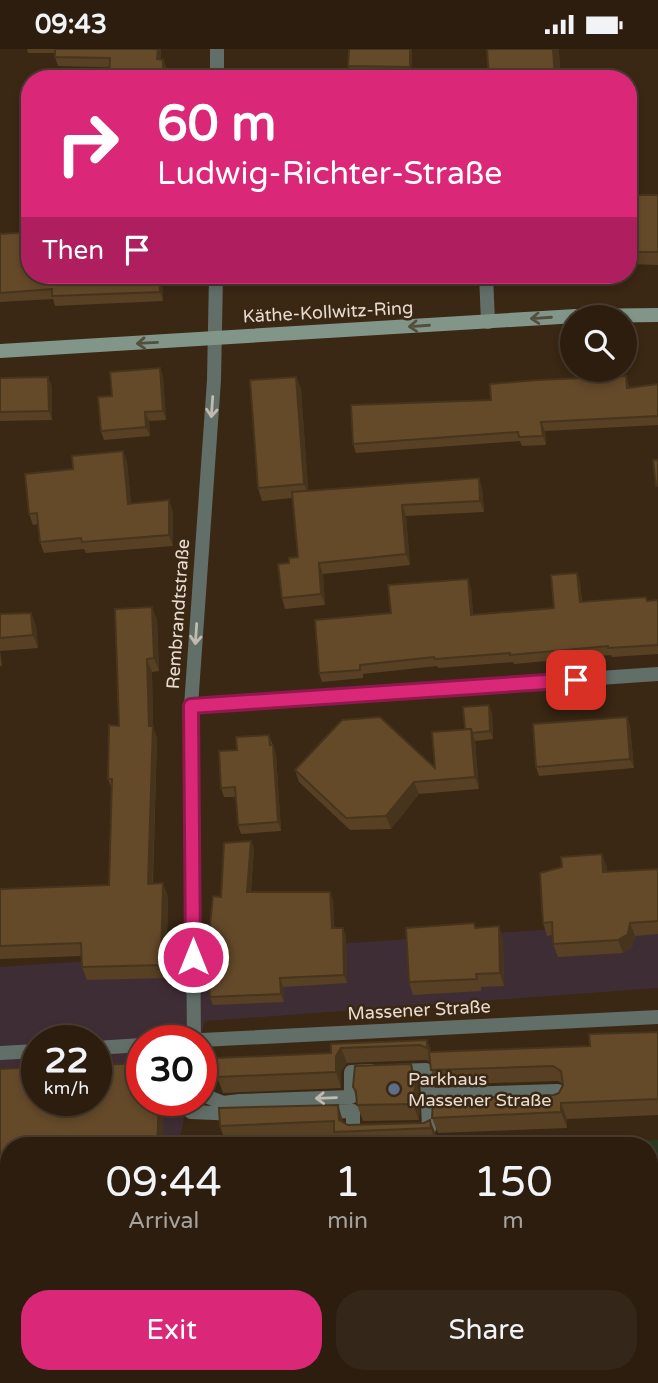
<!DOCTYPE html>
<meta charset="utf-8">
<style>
:root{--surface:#2c1d0f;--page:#342618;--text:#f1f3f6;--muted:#a6a29e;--line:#483b2f;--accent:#db2777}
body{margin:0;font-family:"Varela Round",sans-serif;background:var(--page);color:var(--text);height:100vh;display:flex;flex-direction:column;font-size:26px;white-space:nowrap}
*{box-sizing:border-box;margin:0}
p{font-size:23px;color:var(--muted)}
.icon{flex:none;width:38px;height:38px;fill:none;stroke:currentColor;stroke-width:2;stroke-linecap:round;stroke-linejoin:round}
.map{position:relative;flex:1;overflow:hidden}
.sheet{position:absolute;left:0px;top:1088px;width:658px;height:247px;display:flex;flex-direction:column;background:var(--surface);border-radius:28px 28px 0 0;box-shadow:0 4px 10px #0003,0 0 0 2px var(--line)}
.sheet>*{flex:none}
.guide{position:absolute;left:21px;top:21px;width:616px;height:214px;border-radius:28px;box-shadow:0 4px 10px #0003,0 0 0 2px var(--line);background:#db2777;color:#fff;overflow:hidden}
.buttons{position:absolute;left:560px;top:256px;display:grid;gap:14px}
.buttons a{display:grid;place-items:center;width:77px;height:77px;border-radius:50%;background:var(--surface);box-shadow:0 4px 10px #0003,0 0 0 2px var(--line);font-size:35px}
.speed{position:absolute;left:21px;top:976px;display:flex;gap:14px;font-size:35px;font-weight:700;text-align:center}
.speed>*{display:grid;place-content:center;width:91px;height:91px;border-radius:50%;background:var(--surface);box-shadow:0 4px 10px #0003,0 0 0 2px var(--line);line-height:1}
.speed small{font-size:18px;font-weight:400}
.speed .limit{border:10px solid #d22;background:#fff;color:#111}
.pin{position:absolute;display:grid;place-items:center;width:60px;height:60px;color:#fff;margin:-30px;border-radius:14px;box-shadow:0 4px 10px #0006}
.me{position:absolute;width:77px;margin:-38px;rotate:0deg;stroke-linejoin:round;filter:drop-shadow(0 0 5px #0008)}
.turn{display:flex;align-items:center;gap:24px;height:147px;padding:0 21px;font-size:32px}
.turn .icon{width:91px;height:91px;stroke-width:2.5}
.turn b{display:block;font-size:49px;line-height:60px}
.then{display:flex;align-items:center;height:66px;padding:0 21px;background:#0003;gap:14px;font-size:26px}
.eta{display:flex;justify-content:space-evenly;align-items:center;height:119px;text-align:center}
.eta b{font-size:42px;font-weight:600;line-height:49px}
.button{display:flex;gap:14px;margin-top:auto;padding:14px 21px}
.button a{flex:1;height:80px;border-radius:28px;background:var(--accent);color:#fff;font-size:28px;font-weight:600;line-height:80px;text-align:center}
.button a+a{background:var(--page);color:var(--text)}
.status{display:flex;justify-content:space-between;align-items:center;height:49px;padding:0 35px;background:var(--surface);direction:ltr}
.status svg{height:19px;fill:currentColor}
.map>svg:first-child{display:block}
</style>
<div class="status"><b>09:43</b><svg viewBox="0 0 49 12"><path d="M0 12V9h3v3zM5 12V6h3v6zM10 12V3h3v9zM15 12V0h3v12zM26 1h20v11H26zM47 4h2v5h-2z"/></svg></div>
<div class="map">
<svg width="658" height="1334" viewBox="0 0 658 1334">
<rect width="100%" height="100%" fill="#3a2714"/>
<!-- commercial -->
<path fill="#3f2d35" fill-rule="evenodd" d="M658,873V939L205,972L200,992H142V1052H188L178,1097H9L0,1135V918ZM37,992H96V1052H37Z"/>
<!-- green -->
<polygon fill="#2b3b23" points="658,1091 658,1334 197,1334 197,1326 649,1326 649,1097 513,1097"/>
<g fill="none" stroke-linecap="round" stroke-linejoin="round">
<!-- lane -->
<g stroke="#626f68" stroke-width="14">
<polyline points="486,226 488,273"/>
<polyline points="395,1022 426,1021 428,1046 558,1042 559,1052 549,1053"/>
<polyline points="201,1045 223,1054 240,1052 351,1048 351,1023 371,1022"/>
<polyline points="192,1052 191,1063 237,1065"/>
<polyline points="321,1063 353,1062 353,1082 365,1082"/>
<polyline points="420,1081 429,1080 428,1057 452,1056"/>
</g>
<!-- street -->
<g stroke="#626f68" stroke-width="14">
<polyline points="217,30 217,0"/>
<polyline points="191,657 658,625"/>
<polyline points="194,991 191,657 214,331 216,226"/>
<polyline points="182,992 658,968"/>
<polyline points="96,999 142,996"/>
<polyline points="0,1004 37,1002"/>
</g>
<!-- secondary -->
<polyline stroke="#819589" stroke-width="14" points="0,302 576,267 658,266"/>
</g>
<!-- wall -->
<g fill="#574024">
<polygon points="27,0 161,0 161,10 163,11 167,20 58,17 55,8 55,4 28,4"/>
<polygon points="349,0 412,0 411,24 350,22 348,17"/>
<polygon points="628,146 658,146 658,216 628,215"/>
<polygon points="0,185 30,226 162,226 163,252 55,257 53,250 0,253"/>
<polygon points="160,319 163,328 166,371 149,372 150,387 104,391 101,382 112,347"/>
<polygon points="626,327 629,339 658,335 658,376 545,382 546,396 522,397 520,392 356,404 353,395 491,351"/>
<polygon points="296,328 301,340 308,442 479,429 482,439 484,463 406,467 410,516 323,525 325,556 285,560 282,549 289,514 298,508 292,449 262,452 258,439"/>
<polygon points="0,329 52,337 52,371 0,372"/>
<polygon points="123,402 127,413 131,455 173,462 173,497 86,504 84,500 44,504 40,493 38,475 33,476 29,465 73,420"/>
<polygon points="577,524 580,533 582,553 658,551 658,605 612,608 611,606 514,615 513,613 438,619 437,617 363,625 363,629 322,633 319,624 391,564 471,539 473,565 554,559"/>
<polygon points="152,558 157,571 159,622 152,623 153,678 157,690 153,834 168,847 166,929 87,931 82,918 82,907 0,910 0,840 109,836 111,738 108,730 119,677"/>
<polygon points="31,564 36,577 38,599 0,602 2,617 0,617 0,565"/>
<polygon points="492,664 493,690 475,692 479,740 419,745 391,780 350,781 299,733 295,721 435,719 465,680"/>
<polygon points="627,668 630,677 634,719 539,727 536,718"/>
<polygon points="269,686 276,705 281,782 241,785 238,776 236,748 224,748 221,739 237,701"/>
<polygon points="251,792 254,800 251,843 333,851 334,879 343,879 346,887 347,934 283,938 284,953 213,956 210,948 221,848"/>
<polygon points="607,818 607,823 658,820 658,885 635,887 632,898 623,904 558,908 553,895 553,886 547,887 543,874"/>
<polygon points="475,878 503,890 504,937 481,938 481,942 413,946 409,933"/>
<polygon points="658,983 658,1066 567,1070 567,1079 438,1084 432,1069 554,1046 559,1044 563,1035 558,1032 437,1036 431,1021 431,1013 426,1011 347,1014 341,1022 341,1039 223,1044 217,1028 331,1004 331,995 427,991 431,1003 590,997"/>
<polygon points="417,1031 420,1052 419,1071 363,1072 357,1056 356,1049 353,1038"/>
<polygon points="338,1056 343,1073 348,1076 424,1074 430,1071 436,1086 436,1095 382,1097 339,1097 336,1088 225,1092 220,1077"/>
</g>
<!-- shaded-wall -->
<g fill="#47341d">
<polygon points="158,0 161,0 161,20 157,10"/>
<polygon points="410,0 412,0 411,24 410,18"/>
<polygon points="553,0 559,0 561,30 555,30"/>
<polygon points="163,11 167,20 167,30 163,30"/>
<polygon points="159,226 162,226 163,252 160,243"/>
<polygon points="160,319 163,328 166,371 163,362"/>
<polygon points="48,328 52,337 52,371 49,362"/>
<polygon points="296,328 301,340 309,448 304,435"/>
<polygon points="145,363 149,372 150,387 146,378"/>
<polygon points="541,373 545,382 546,396 543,387"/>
<polygon points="123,402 127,413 132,466 128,455"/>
<polygon points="479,429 482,439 484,463 480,452"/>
<polygon points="169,451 173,462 173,497 169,486"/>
<polygon points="402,456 406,467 410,516 406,505"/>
<polygon points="319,514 323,525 325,556 321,545"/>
<polygon points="577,524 580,533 583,562 580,553"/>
<polygon points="468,530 471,539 474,574 471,566"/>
<polygon points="152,558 157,571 159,622 154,609"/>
<polygon points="31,564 36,577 38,599 33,586"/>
<polygon points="147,610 152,623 153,678 157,690 152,847 148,835 149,677"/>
<polygon points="489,656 492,664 493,690 490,682"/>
<polygon points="627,668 630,677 634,719 630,710"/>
<polygon points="471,680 475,692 479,740 475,728"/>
<polygon points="273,696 276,705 281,782 278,773"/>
<polygon points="414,733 419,745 391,780 386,767"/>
<polygon points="251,792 254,800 250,851 247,843"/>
<polygon points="602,805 607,818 607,836 603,823"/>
<polygon points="163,834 168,847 166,929 161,916"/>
<polygon points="330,843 333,851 335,887 332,879"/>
<polygon points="630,874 635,887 632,898 623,904 618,891"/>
<polygon points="499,877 503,890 504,937 500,924"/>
<polygon points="343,879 346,887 347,934 344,926"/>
<polygon points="280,929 283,938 284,953 281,945"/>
<polygon points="427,991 432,1007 433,1014 427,999"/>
<polygon points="341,999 347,1014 341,1022 341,1039 336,1023 336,1007"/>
<polygon points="411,1015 417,1031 420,1052 419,1071 413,1055"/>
<polygon points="159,1052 164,1052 163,1097 157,1097"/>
<polygon points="561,1054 567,1070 567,1079 561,1063"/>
<polygon points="338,1056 343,1072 344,1083 339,1071"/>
<polygon points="430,1071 436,1086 436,1095 431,1079"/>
<polygon points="152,1326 158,1326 157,1334 152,1334"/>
</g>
<!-- building -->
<g fill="#654a2a" stroke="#47341d" stroke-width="2">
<polygon points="55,0 158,0 157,10 163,11 163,30 109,30 110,9 55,8"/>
<polygon points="349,0 410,0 410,18 348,17"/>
<polygon points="487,0 553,0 555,30 489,30"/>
<rect x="628" y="146" width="30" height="57"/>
<polygon points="28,180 30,180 30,226 159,226 160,243 52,247 52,240 0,244 0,185 29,183"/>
<polygon points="160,319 163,362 145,363 146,378 101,382 98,348 112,347 110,323"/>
<polygon points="626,327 627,339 658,335 658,367 541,373 543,387 519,388 518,383 353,395 351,356 491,351 490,335 538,331"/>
<polygon points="48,328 49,362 0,363 0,329"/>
<polygon points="296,328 304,435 258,439 250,331"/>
<polygon points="123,402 128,455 169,451 169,486 82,493 81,489 40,493 37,464 29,465 25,425 73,420 72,407"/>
<polygon points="653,411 658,411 658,437 656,437"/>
<polygon points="479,429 480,452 402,456 406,505 319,514 321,545 282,549 278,515 289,514 289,509 298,508 292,443"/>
<polygon points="577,524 580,553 646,548 647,552 658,551 658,596 608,599 608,597 510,606 510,604 435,610 434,608 360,616 360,621 319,624 315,571 391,564 388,536 468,530 471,566 554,559 551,526"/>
<polygon points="152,558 154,609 147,610 149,677 153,677 148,835 163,834 161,916 82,918 81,894 0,897 0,840 109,836 112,730 108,730 109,676 119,677 115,560"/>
<polygon points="31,564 33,586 0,589 0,565"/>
<polygon points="489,656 490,682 472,684 471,680 465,680 463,658"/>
<polygon points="380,668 435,719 432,683 471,680 475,728 414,733 386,767 346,769 295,721 342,671"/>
<polygon points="627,668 630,710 536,718 533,675"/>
<polygon points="269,686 270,696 273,696 278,773 238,776 235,738 221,739 219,702 237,701 236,688"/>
<polygon points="251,792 247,843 330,843 332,879 343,879 344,926 280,929 281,945 210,948 207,905 213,847 221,848 224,794"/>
<polygon points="602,805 603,823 658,820 658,872 630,874 628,885 618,891 553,895 552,873 543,874 540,824 562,818 561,808"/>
<polygon points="474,874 475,879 499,877 500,924 476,925 477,930 409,933 406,879"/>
<polygon points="658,983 658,1050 561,1054 561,1063 432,1069 433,1051 554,1046 559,1044 563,1036 561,1022 553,1017 431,1021 429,1003 590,997 589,985"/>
<polygon points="427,991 427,999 420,996 341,999 336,1007 336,1023 217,1028 217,1009 331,1004 331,995"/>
<polygon points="142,1014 142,1052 159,1052 157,1097 9,1097 9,1326 152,1326 152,1334 0,1334 0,1020 37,1018 37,1052 96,1052 96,1016"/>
<polygon points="411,1015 415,1036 413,1055 357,1056 356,1042 353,1038 355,1017"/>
<polygon points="338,1056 339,1071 348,1076 424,1074 430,1071 431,1079 334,1083 334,1072 220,1077 219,1059"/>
</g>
<!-- one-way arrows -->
<defs><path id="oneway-shaft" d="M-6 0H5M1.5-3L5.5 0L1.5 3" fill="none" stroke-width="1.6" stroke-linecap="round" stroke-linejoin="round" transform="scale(1.75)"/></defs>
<g stroke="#534e3d">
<use href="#oneway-shaft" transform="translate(541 269) rotate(176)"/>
<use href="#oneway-shaft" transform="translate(419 277) rotate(176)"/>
<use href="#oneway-shaft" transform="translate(147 294) rotate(177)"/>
</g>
<g stroke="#c0bbb1">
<use href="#oneway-shaft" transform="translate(212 358) rotate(94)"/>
<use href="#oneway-shaft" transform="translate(196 585) rotate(94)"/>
<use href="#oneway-shaft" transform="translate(326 1049) rotate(178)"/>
</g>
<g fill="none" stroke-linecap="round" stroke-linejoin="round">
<defs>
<polyline id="route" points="193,908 191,657 576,631"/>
</defs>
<!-- route casing -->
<use href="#route" stroke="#8e194d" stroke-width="18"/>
<!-- route -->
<use href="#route" stroke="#db2777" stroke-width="12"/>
</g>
<!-- markers -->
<circle fill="#5c6f8a" stroke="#3a2714" stroke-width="2.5" cx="394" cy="1040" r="7"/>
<g text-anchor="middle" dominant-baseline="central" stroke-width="5" stroke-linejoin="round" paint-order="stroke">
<!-- street labels -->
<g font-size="18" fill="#e8dcd0" stroke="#3a2714">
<text transform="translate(328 263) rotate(-3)">Käthe-Kollwitz-Ring</text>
<text transform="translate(178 565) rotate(-86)">Rembrandtstraße</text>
<text transform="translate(419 961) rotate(-3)">Massener Straße</text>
</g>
<!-- poi labels -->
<g font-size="18" fill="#e8dcd0" stroke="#3a2714" text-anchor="start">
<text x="408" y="1030">Parkhaus<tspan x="408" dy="21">Massener Straße</tspan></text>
</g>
</g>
</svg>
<div class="buttons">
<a><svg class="icon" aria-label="search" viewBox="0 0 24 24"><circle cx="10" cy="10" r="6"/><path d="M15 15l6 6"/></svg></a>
</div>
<div class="speed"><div>22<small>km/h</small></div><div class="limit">30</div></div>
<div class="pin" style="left:576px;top:631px;background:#d93025"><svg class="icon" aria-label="arrive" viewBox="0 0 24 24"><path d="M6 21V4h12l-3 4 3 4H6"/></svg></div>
<svg class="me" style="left:193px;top:908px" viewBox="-20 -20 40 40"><circle r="17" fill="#db2777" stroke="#fff" stroke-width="3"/><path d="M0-11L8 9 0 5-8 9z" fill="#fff"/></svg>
<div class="guide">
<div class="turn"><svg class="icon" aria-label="right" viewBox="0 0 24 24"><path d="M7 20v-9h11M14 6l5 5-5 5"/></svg><div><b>60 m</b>Ludwig-Richter-Straße</div></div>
<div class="then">Then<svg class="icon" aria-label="arrive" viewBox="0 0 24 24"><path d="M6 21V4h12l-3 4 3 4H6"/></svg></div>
</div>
<section class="sheet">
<div class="eta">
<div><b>09:44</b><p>Arrival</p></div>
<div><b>1</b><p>min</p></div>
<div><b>150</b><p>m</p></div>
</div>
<div class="button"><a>Exit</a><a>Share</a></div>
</section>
</div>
